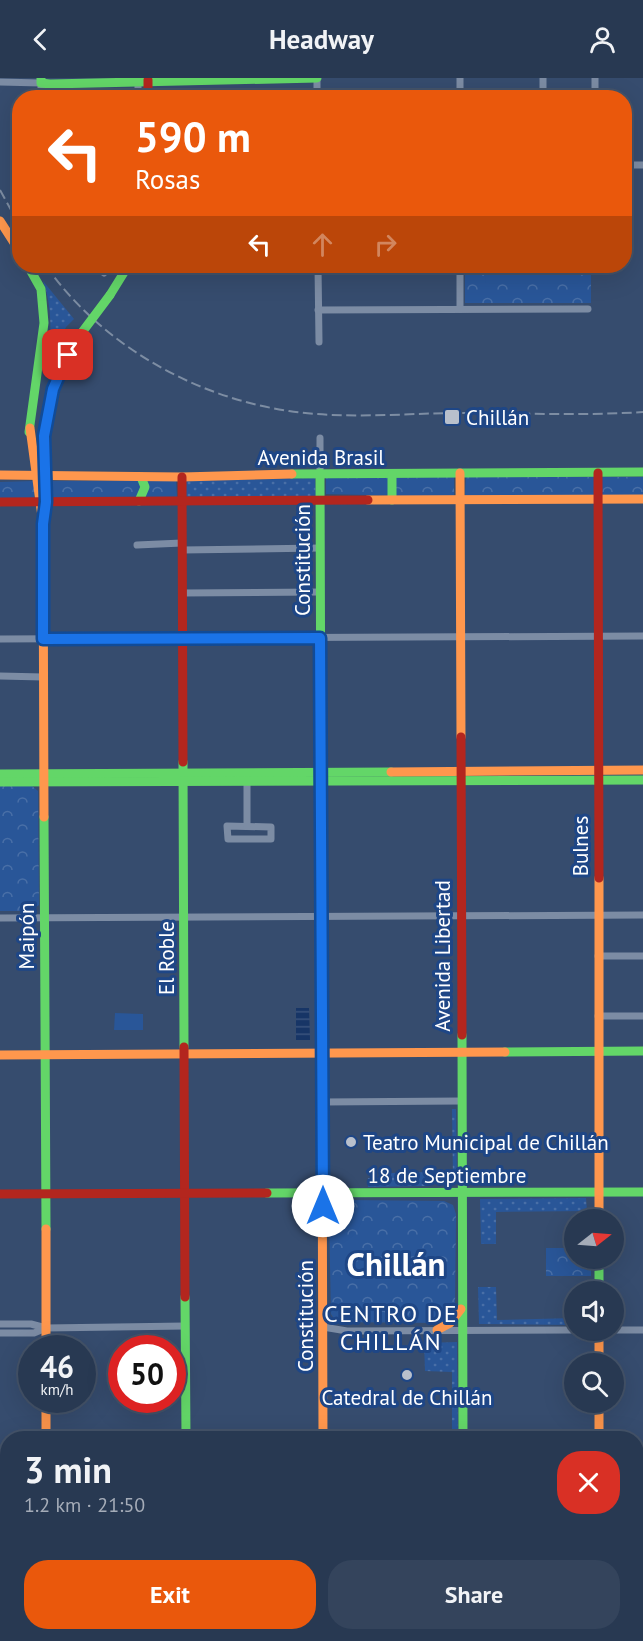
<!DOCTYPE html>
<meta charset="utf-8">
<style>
:root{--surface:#283952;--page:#34445c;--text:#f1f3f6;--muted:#a5acb8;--line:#445369;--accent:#ea580c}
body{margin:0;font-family:"PT Sans",sans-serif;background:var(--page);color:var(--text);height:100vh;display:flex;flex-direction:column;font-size:22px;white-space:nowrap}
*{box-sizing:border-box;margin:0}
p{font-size:20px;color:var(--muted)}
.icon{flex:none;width:33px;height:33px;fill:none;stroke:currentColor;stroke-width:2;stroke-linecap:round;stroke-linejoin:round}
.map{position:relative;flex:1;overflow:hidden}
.details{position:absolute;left:0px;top:1353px;width:644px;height:210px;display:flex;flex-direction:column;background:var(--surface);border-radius:24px 24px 0 0;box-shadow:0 6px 24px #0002,0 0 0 2px var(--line)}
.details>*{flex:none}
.banner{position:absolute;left:12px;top:12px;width:620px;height:183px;border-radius:24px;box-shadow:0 6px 24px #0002,0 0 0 2px var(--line);background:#ea580c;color:#fff;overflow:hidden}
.needle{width:39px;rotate:73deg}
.tools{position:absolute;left:564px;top:1131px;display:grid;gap:12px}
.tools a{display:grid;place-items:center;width:60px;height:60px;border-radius:50%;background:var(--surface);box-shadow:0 6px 24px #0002,0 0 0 2px var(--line);font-size:30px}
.speed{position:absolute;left:18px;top:1257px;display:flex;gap:12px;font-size:30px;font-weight:700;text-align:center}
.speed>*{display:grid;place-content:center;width:78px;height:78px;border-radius:50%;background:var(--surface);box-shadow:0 6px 24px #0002,0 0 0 2px var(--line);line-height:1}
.speed small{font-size:15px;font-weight:400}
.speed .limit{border:9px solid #d22;background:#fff;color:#111}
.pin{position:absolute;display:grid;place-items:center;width:51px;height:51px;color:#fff;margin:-26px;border-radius:12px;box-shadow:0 3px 9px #0006}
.me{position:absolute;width:66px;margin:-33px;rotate:0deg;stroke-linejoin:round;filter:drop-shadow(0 0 4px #0008)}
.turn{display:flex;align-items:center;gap:21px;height:126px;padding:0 24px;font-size:27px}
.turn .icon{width:78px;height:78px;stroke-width:2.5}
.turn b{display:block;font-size:42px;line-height:51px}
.lanes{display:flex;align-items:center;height:57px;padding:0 24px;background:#0003;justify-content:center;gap:30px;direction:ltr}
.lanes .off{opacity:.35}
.round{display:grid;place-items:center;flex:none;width:63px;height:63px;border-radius:24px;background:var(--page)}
.summary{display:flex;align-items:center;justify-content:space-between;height:102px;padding:0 24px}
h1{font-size:36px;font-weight:700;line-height:45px}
.action{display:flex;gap:12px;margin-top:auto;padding:12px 24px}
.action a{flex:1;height:69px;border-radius:24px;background:var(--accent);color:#fff;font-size:24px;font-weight:700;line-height:69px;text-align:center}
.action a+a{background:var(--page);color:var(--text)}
header{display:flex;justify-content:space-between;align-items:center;height:78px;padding:0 24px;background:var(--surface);font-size:27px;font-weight:700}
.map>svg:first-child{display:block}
</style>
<header><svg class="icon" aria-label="back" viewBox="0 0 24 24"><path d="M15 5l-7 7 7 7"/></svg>Headway<svg class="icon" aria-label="person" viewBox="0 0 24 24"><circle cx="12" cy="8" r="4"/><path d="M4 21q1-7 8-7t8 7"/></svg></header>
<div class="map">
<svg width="643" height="1563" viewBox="0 0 643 1563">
<defs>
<pattern id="grass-dots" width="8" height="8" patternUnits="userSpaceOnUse" patternTransform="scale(1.5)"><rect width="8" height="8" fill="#295698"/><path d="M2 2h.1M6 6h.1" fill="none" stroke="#496fa7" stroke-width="1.8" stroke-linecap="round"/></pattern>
<pattern id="park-crowns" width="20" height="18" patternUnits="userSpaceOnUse" patternTransform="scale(1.5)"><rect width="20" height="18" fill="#295698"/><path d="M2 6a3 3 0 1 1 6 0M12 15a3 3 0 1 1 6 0" fill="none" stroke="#496fa7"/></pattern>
<pattern id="water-rules" width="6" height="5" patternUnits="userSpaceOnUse" patternTransform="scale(1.5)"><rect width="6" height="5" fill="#173566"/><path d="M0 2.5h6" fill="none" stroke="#3a537d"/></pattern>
</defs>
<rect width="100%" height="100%" fill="#364c6e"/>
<!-- grass -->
<g fill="url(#grass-dots)">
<path d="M43,203L74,241L66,249L48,287C51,258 53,230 43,203Z"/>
<polygon points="315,400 316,419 185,420 184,403"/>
<polygon points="452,1031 456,1031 457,1100 453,1100"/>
<polygon points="428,1094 429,1108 368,1109 368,1100 391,1100 391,1095"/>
<polygon points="586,1120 587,1133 496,1134 496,1166 481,1166 480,1121"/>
<polygon points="478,1209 496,1209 497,1242 574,1240 574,1247 479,1246"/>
<polygon points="457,1264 458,1360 452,1360 452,1294 425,1293 424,1265"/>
</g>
<!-- park -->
<g fill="url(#park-crowns)">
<rect x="465" y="188" width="126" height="37"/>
<polygon points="454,399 454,419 326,416 326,400"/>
<polygon points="466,399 594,399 595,418 465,418"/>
<polygon points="601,399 643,399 643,418 601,417"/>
<polygon points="34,403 34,421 0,422 0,404"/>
<polygon points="50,403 176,403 177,420 51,421"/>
<polygon points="0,706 31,707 38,713 39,827 30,833 0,833"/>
<polygon points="344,1122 444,1123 453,1127 456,1136 455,1231 450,1240 440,1245 336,1244 331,1236 329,1137 337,1125"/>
<polygon points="546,1170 574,1170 574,1180 591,1181 591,1198 546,1198"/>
</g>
<!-- pitch -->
<g fill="#295698">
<polygon points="485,188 581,188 581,205 486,206"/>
<polygon points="115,935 143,936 143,952 114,952"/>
</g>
<!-- water -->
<polygon fill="url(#water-rules)" points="296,930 309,930 310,962 296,962"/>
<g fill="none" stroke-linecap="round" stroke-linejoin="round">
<!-- street -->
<g stroke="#7c8ca4" stroke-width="7">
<polyline points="460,0 460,20"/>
<polyline points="543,0 543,20"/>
<polyline points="595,0 595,20"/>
<polyline points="317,2 317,20"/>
<polyline points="0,4 41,5 41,20"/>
<polyline points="138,6 138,20"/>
<polyline points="624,87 643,87"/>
<polyline points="318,188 319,264"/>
<polyline points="460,188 460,231"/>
<polyline points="104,195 109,188"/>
<polyline points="318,232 588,231"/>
<polyline points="320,360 320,395"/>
<polyline points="137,467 182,465"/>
<polyline points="182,472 320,470"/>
<polyline points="182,515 320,514"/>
<polyline points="0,561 643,558"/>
<polyline points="0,598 43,599"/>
<polygon points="227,748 271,749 271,761 228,761"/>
<polyline points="247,748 247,703"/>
<polyline points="0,840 643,837"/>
<polyline points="598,878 643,878"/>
<polyline points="598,938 643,938"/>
<polyline points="323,1024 461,1023"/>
<polyline points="0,1246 31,1246 46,1250 185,1248"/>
<polyline points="323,1249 347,1253 574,1252"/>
<polyline points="614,1252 643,1252"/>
<polyline points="0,1255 34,1255 46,1250"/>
</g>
<!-- fast -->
<g stroke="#63d668" stroke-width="9">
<polyline points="41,0 41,5 50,6 317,0"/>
<polyline points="28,188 41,211 44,245 29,354"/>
<polyline points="110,217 128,188"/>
<polyline points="320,395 322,1022"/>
<polyline points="292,396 643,394"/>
<polyline points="392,397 392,422"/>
<polyline points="139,423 145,409 141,399"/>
<path d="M46,427C47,410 43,393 43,376C42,332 57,293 80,257"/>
<polyline points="183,684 184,969"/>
<polyline points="0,696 391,694"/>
<polyline points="0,704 643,702"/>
<polyline points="44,739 46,1151"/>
<polyline points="462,957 463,1360"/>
<polyline points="505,974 643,973"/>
<polyline points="267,1115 643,1114"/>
<polyline points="599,1180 599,1214"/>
<polyline points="185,1219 186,1360"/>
<polyline points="636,1530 643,1530"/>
<polyline points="49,1556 49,1563"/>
<polyline points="187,1556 187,1563"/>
<polyline points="599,1556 599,1563"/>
</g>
<!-- slow -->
<g stroke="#ff974d" stroke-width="9">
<polyline points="0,143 20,174"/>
<polyline points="30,350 43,446 44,739"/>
<polyline points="460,395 461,659"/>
<polyline points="0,397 182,399 292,396"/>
<polyline points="368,422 643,421"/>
<polyline points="391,694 643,692"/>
<polyline points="599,800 599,1142"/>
<polyline points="0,977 505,974"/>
<polyline points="322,1022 323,1360"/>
<polyline points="46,1151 46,1270"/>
<polyline points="437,1252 450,1245 461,1231"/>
<polyline points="599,1252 599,1286"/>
<polyline points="46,1322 46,1360"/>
<polyline points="599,1324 599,1360"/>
<polyline points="636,1392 643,1392"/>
<polyline points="324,1556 324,1563"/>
<polyline points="463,1556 463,1563"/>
</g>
<!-- jam -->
<g stroke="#b3261e" stroke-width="9">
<polyline points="148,2 148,20"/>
<polyline points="598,395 599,800"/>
<polyline points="182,399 183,684"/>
<polyline points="0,424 368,422"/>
<polyline points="461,659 462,957"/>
<polyline points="184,969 185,1219"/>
<polyline points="0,1116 267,1115"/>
<polyline points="0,1395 8,1395"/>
<polyline points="0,1531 8,1531"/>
</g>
<!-- rail -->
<g stroke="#7d8da3" stroke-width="2" stroke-dasharray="10 4.5" stroke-linecap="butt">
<polyline points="0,112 20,148"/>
<path d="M46,188C102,267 194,319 289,333C342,341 398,336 452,335C516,335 580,338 643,334"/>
</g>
<!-- fast-bridge -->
<polyline stroke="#63d668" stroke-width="9" points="80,257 110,217"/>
</g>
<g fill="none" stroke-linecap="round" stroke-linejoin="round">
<defs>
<polyline id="route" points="68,277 53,311 44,358 46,424 43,446 43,561 320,560 323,1128"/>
</defs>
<!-- route casing -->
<use href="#route" stroke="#114b97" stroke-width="15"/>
<!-- route -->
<use href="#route" stroke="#1a73e8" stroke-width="10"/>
</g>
<!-- markers -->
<g fill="#b9c0cc" stroke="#1e4686" stroke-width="2">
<rect x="444" y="331" width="16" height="16" rx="3"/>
<circle cx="351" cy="1064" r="6"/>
<circle cx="407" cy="1297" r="6"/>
</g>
<g text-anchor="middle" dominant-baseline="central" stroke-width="6" stroke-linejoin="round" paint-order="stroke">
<!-- poi labels -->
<g font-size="21" fill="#fff" stroke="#1e4686" text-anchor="start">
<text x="466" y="339">Chillán</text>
<text x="363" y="1064">Teatro Municipal de Chillán</text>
<text x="407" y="1319" text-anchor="middle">Catedral de Chillán</text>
</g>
<!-- street labels -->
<g font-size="21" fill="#fff" stroke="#1e4686">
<text x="321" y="379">Avenida Brasil</text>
<text transform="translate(302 482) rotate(-90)">Constitución</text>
<text transform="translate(580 768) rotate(-90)">Bulnes</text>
<text transform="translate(26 858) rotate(-90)">Maipón</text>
<text transform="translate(442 878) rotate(-90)">Avenida Libertad</text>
<text transform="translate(166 880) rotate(-90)">El Roble</text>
<text x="447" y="1097">18 de Septiembre</text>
<text transform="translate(305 1238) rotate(-90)">Constitución</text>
</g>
<!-- quarter labels -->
<g font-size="24" letter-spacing="1.5" fill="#fff" stroke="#1e4686">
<text x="391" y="1235">CENTRO DE<tspan x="391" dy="28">CHILLÁN</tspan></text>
</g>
<!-- town labels -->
<g font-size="33" font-weight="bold" fill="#fff" stroke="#1e4686">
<text x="396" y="1185">Chillán</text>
</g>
</g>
</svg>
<div class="tools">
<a><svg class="needle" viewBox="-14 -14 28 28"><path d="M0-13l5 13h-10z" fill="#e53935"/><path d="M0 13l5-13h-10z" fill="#a5acb8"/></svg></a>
<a><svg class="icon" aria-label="sound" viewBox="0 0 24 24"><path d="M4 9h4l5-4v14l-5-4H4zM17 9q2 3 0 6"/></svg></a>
<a><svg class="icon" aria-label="search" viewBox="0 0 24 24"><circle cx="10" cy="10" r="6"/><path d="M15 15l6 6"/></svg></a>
</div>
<div class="speed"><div>46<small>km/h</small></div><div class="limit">50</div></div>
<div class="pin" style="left:68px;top:277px;background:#d93025"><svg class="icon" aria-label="arrive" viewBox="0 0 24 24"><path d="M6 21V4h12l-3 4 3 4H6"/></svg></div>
<svg class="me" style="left:323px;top:1128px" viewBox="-20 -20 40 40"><circle r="19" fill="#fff"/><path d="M0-13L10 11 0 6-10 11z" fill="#1a73e8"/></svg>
<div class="banner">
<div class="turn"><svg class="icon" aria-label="left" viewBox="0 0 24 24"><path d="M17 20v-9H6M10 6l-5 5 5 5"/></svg><div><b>590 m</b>Rosas</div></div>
<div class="lanes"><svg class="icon" aria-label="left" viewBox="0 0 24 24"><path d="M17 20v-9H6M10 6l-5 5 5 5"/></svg><svg class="icon off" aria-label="ahead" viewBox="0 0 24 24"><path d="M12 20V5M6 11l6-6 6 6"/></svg><svg class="icon off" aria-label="right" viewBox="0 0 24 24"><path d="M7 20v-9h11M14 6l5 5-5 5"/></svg></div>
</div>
<section class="details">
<div class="summary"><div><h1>3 min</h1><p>1.2 km · 21:50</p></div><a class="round" style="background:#d93025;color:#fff"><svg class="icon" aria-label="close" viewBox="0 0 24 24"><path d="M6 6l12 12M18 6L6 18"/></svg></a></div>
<div class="action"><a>Exit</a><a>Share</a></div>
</section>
</div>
